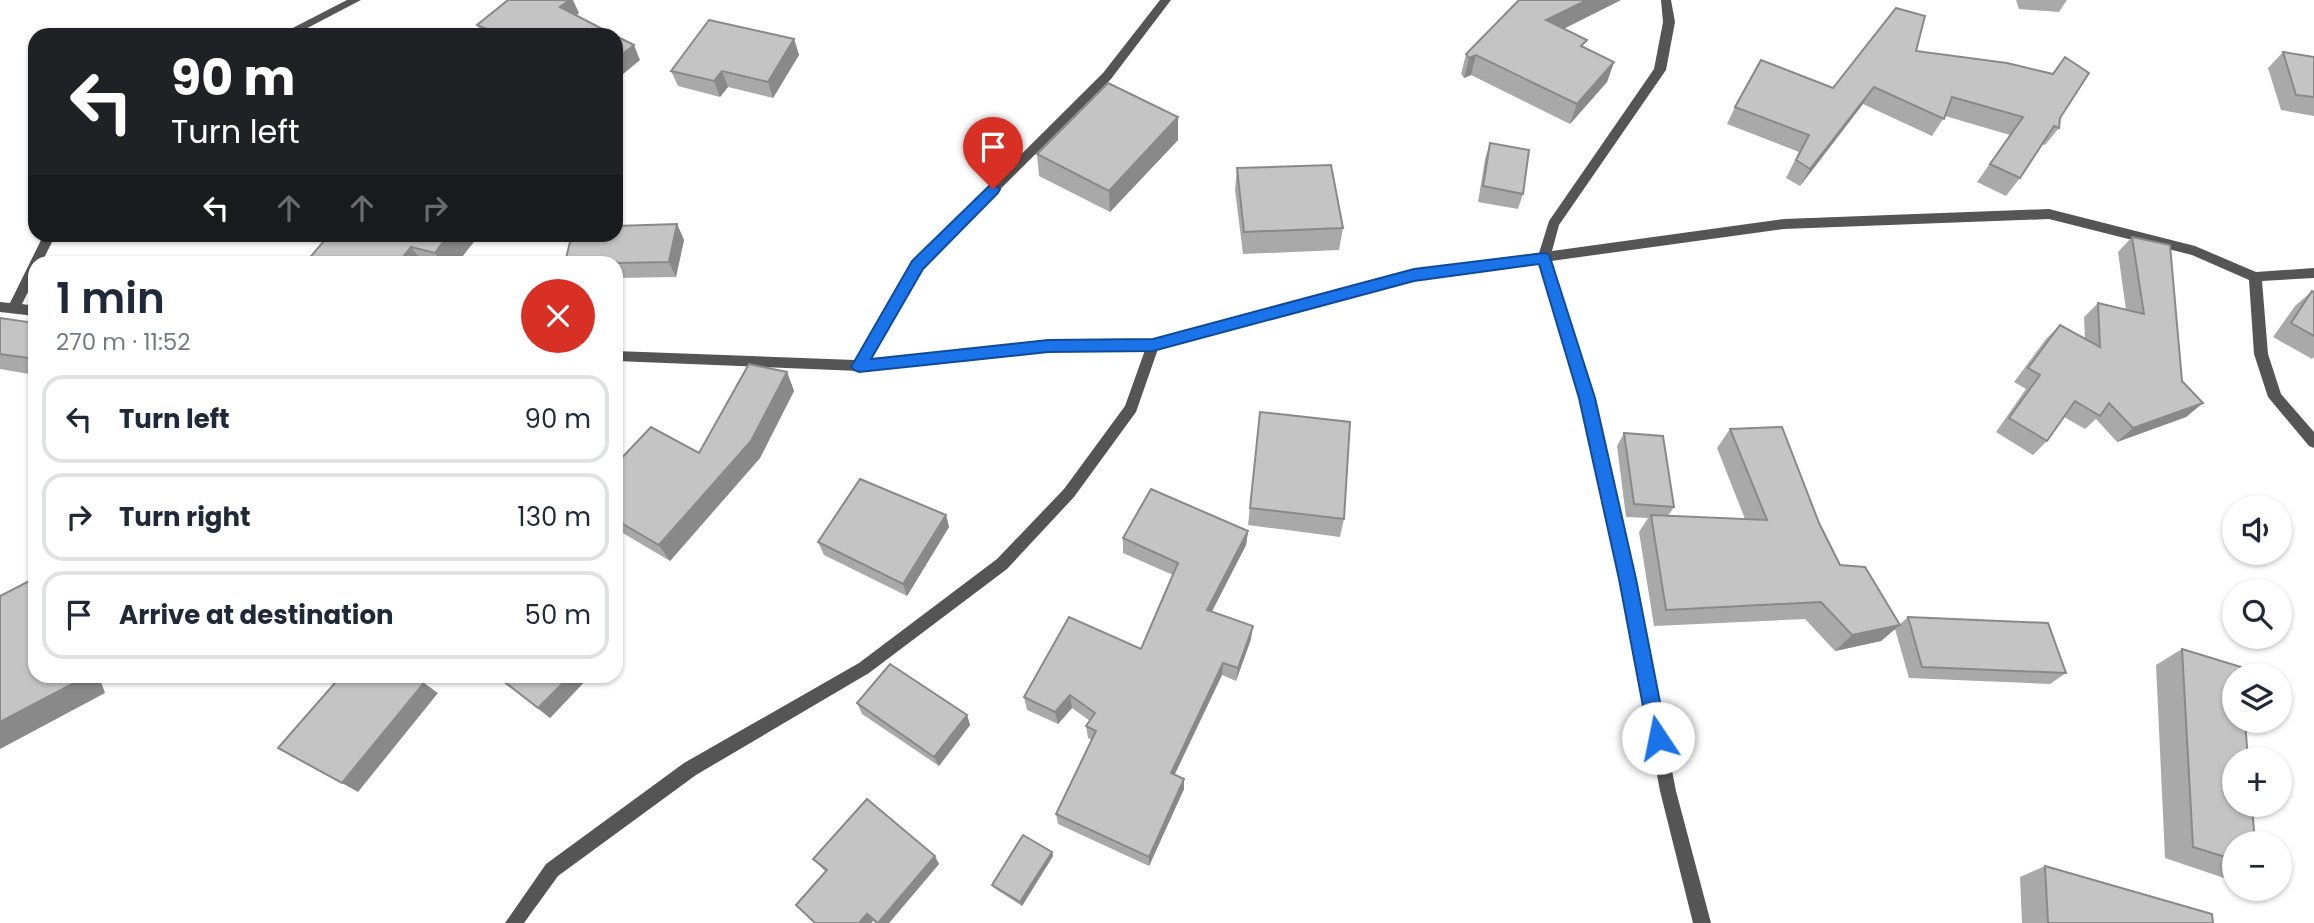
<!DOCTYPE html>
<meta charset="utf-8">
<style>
:root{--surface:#fff;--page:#f2f2f3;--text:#1f2937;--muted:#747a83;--line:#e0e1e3}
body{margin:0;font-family:Poppins,sans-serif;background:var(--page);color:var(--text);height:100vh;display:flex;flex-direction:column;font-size:26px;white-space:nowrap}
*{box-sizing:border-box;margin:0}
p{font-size:23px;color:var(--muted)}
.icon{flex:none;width:38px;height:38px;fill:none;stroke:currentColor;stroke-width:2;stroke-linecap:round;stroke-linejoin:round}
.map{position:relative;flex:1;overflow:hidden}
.drawer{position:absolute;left:28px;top:256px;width:595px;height:427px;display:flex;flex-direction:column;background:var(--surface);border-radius:21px;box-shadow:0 2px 5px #0004}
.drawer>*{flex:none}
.top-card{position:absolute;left:28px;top:28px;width:595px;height:214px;border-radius:21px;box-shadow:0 2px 5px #0004;background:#202124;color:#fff;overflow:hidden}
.buttons{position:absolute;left:2222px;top:495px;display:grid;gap:14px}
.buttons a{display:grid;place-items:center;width:70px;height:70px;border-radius:50%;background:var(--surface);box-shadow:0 2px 5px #0004;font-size:35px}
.pin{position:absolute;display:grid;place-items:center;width:60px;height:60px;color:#fff;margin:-72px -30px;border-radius:50% 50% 50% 0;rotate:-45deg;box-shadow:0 0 7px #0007}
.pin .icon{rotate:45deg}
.me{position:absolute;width:77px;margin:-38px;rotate:349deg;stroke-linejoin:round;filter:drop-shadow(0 0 5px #0008)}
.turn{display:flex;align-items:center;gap:24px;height:147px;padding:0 28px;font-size:32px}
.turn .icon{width:91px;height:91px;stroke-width:2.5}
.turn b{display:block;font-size:49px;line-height:60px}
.lanes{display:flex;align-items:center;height:66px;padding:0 28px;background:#0003;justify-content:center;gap:35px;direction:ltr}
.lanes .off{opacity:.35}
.round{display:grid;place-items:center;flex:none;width:74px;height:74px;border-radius:37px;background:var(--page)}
.head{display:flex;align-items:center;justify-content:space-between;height:119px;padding:0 28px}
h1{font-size:42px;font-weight:600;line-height:52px}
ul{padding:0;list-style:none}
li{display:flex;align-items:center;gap:21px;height:88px;margin:0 14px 10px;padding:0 14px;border:4px solid var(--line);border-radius:21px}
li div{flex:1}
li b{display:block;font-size:26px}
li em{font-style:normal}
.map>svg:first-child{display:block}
</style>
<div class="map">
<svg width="2314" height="923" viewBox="0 0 2314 923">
<rect width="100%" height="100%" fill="#fff"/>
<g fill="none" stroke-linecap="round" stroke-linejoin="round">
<!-- minor -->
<g fill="#555" fill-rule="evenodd">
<polygon points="347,0 361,0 294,35 279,35"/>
<polygon points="1160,0 1171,0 1111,79 921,268 870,359 1048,341 1153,340 1414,270 1539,253 1549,221 1654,69 1663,22 1661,0 1671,0 1675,22 1666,70 1559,225 1552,251 1784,219 2049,209 2195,246 2256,272 2314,268 2314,278 2262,281 2268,354 2281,394 2314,432 2314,448 2309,446 2268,397 2254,354 2249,280 2192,255 2049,219 1784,229 1551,261 1594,398 1634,579 1676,791 1711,923 1693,923 1660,791 1620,579 1580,398 1539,263 1414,280 1158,349 1136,412 1074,497 1007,569 869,673 696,775 558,876 524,923 505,923 546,864 684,763 859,663 997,559 1064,489 1125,406 1145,350 1048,351 859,371 616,361 616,351 855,360 913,262 1103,73"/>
<polygon points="44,234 56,234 42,262 35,262 35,278 22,304 35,306 35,316 0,312 0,302 10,303"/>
</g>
</g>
<!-- wall -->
<g fill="#a9a9a9">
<polygon points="1621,0 1564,29 1584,48 1614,62 1607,82 1570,124 1471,75 1464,78 1461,74 1466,54"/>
<polygon points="2016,0 2067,0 2059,12 2019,9"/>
<polygon points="579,13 576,16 483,35 477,25"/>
<polygon points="794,39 799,55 773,98 728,87 720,97 678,86 671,71"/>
<polygon points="1916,51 2052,74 2065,57 2059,128 2045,145 2042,144 2020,178 2006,196 1977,182 2010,135 1945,116 1932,136 1863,104 1800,186 1786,178 1799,152 1727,124 1735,107 1833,88"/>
<polygon points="2283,52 2314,57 2314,116 2281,110 2268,68"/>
<polygon points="1178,140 1110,212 1039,176 1037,154"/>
<polygon points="1490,143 1523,194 1518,209 1478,202 1485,159"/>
<polygon points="1237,168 1343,228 1339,250 1243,254 1235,190"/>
<polygon points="677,224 684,240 676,277 616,278 616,262"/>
<polygon points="480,234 458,262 306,262"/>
<polygon points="2132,237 2182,381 2203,403 2186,417 2117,442 2096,419 2085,429 2064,417 2047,441 2033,455 1996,432 2026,389 2014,382 2046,339 2060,325 2085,339 2084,317 2098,303 2126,310 2118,252"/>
<polygon points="2312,291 2314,292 2314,357 2312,359 2273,337 2295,306"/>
<polygon points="0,318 35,323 35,375 0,369"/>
<polygon points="787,372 794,391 760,458 670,561 616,529 616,464 699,453"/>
<polygon points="1260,412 1344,519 1340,537 1248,525"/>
<polygon points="1730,429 1819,523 1840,565 1900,624 1908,617 2066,673 2050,684 1909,678 1895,629 1881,641 1835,651 1805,619 1654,626 1639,532 1648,518 1626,517 1617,446 1624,433 1674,507 1668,516 1745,519 1717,448"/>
<polygon points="946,515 949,527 907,596 824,555 818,542"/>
<polygon points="1248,531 1246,545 1212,611 1251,639 1236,681 1222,675 1175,774 1184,779 1184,789 1149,866 1058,824 1056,814 1092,740 1088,738 1086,726 1090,721 1072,708 1058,724 1027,710 1024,697 1141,649 1173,575 1123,553 1123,538"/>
<polygon points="2182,649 2235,844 2235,876 2227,879 2165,858 2156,665"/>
<polygon points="495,676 590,676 550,718"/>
<polygon points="857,703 967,715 970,725 939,766 862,714"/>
<polygon points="1052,852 1053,856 1022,906 994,888 992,885"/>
<polygon points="813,859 939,864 889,923 875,923 873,921 871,923 815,923 796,905 826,872"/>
<polygon points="2045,866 2213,923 2022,923 2020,877"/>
</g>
<!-- shaded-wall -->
<g fill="#898989">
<polygon points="569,0 573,0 579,13 567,23 560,7"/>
<polygon points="1587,0 1621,0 1540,40 1546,20"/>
<polygon points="794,39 799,55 773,98 768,82"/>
<polygon points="634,45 640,60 616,80 616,59"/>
<polygon points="1476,55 1471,75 1464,78 1469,58"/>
<polygon points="1614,62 1607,82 1570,124 1577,104"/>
<polygon points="722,71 728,87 720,97 714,81"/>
<polygon points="1874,87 1863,104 1800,186 1810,169"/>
<polygon points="1178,117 1178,140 1110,212 1109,191"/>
<polygon points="677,224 684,240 676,277 669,262"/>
<polygon points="449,234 480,234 458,262 441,262 435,253"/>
<polygon points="411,247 423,262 399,262"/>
<polygon points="787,372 794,391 760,458 670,561 659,545"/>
<polygon points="2203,403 2186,417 2117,442 2133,428"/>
<polygon points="946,515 949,527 907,596 903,584"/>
<polygon points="1248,531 1246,545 1206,623 1207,610"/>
<polygon points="1900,625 1881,641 1835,651 1852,635"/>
<polygon points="1253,626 1251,639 1236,681 1238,668"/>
<polygon points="1223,663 1222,675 1170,784 1171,773"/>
<polygon points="79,676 99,676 105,693 0,749 0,722"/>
<polygon points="570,676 590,676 550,718 538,708"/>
<polygon points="424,683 438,693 358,792 342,783"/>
<polygon points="1070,695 1072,708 1058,724 1055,712"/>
<polygon points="967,715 970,725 939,766 934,757"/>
<polygon points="1184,779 1184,789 1149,866 1149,857"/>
<polygon points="1052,852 1053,856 1022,906 1020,902"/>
<polygon points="935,856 939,864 889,923 878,923"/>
<polygon points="867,914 873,921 871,923 859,923"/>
</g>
<!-- building -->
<g fill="#c4c4c4" stroke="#898989" stroke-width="2">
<polygon points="508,0 569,0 560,7 614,35 483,35 489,30 477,25"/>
<polygon points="1519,0 1587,0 1546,20 1587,40 1581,46 1614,62 1577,104 1476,55 1469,58 1466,54"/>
<polygon points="1896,8 1925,16 1916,51 2007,63 2053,74 2065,57 2089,73 2060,118 2059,128 2054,126 2020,178 1990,164 2023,117 1952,97 1944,119 1874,87 1810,169 1796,160 1809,135 1735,107 1761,60 1833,88"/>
<polygon points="709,20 794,39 768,82 722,71 714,81 671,71"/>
<polygon points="616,36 634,45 616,59"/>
<polygon points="2283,52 2314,57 2314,97 2296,95"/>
<polygon points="1108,83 1178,117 1109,191 1037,154"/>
<polygon points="1490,143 1529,150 1523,194 1483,186"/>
<polygon points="1331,165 1343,228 1244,232 1237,168"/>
<polygon points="677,224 669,262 616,263 616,262 565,262 572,234 616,234 616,226"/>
<polygon points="330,234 449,234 435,253 411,247 399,262 306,262"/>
<polygon points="2132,237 2170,245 2182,381 2203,403 2133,428 2109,403 2100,416 2075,401 2047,441 2009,418 2040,375 2028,368 2060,325 2100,347 2098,303 2144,314"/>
<polygon points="2312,291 2314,292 2314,336 2291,323"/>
<polygon points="0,318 35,323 35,359 0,354"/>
<polygon points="749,364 787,372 751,441 659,545 616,520 616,464 651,427 699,453"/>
<polygon points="1260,412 1350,422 1344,519 1250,508"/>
<polygon points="1782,427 1819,523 1840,565 1865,567 1900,625 1852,635 1821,602 1666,610 1651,515 1767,520 1730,429"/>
<polygon points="1624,433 1663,436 1674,507 1634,504"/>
<polygon points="860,479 946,515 903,584 818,542"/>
<polygon points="1151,489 1248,531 1207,610 1253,626 1238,668 1223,663 1171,773 1184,779 1149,857 1056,814 1096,731 1086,726 1095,713 1070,695 1055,712 1024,697 1069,617 1141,649 1178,563 1123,538"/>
<polygon points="35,578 35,676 79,676 80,680 0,722 0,596"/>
<polygon points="1908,617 2048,623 2066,673 1922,667"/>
<polygon points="2182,649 2241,667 2241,676 2235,676 2235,721 2245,721 2248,760 2235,760 2235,805 2252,805 2255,844 2235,844 2235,860 2193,847"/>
<polygon points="890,664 967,715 934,757 857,703"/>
<polygon points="341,676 410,676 424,683 342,783 278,748"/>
<polygon points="497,676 570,676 538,708"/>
<polygon points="867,799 935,856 878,923 867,914 859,923 815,923 796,905 827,870 813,859"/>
<polygon points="1023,835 1052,852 1020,902 992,885"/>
<polygon points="2045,866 2212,914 2213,923 2048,923"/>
</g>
<!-- route -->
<polygon fill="#1a73e8" stroke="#114b97" stroke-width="2" points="993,184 1000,189 998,193 923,269 871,359 1048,340 1153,339 1414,269 1544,253 1549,254 1595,398 1636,579 1667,738 1664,744 1658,746 1651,744 1649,738 1619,579 1579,398 1539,264 1414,281 1153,351 1048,352 859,372 854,370 851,366 854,362 912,261 989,186"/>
</svg>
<div class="buttons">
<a><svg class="icon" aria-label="sound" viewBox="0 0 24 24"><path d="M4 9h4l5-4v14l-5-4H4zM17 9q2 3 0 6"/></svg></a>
<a><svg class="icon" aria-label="search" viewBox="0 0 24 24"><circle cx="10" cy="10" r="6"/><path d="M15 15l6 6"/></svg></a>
<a><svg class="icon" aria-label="layers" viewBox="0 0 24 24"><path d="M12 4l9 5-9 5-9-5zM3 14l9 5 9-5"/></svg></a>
<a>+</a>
<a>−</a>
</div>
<div class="pin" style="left:993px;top:189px;background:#d93025"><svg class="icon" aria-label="arrive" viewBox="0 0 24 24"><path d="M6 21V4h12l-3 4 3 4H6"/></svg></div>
<svg class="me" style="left:1658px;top:738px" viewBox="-20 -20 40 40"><circle r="19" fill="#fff"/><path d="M0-13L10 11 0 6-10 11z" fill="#1a73e8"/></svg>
<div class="top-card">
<div class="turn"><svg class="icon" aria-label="left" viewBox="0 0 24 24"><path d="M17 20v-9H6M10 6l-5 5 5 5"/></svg><div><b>90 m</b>Turn left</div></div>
<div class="lanes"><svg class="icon" aria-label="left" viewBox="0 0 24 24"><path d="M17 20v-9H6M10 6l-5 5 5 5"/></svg><svg class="icon off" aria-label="ahead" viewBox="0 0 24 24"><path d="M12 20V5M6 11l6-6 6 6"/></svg><svg class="icon off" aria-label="ahead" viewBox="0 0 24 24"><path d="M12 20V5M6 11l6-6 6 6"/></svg><svg class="icon off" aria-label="right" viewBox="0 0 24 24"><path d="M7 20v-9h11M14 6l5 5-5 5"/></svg></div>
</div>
<section class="drawer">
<div class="head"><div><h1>1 min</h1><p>270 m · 11:52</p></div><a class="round" style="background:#d93025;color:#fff"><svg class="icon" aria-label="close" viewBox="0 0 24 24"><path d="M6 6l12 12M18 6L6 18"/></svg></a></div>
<ul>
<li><svg class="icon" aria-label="left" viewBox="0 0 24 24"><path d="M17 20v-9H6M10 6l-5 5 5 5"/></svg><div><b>Turn left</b></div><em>90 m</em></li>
<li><svg class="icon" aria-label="right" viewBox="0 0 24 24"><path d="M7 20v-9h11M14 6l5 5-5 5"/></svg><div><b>Turn right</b></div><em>130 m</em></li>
<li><svg class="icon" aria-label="arrive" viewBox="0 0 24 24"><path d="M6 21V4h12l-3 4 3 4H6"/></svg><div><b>Arrive at destination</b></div><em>50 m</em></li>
</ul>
</section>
</div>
